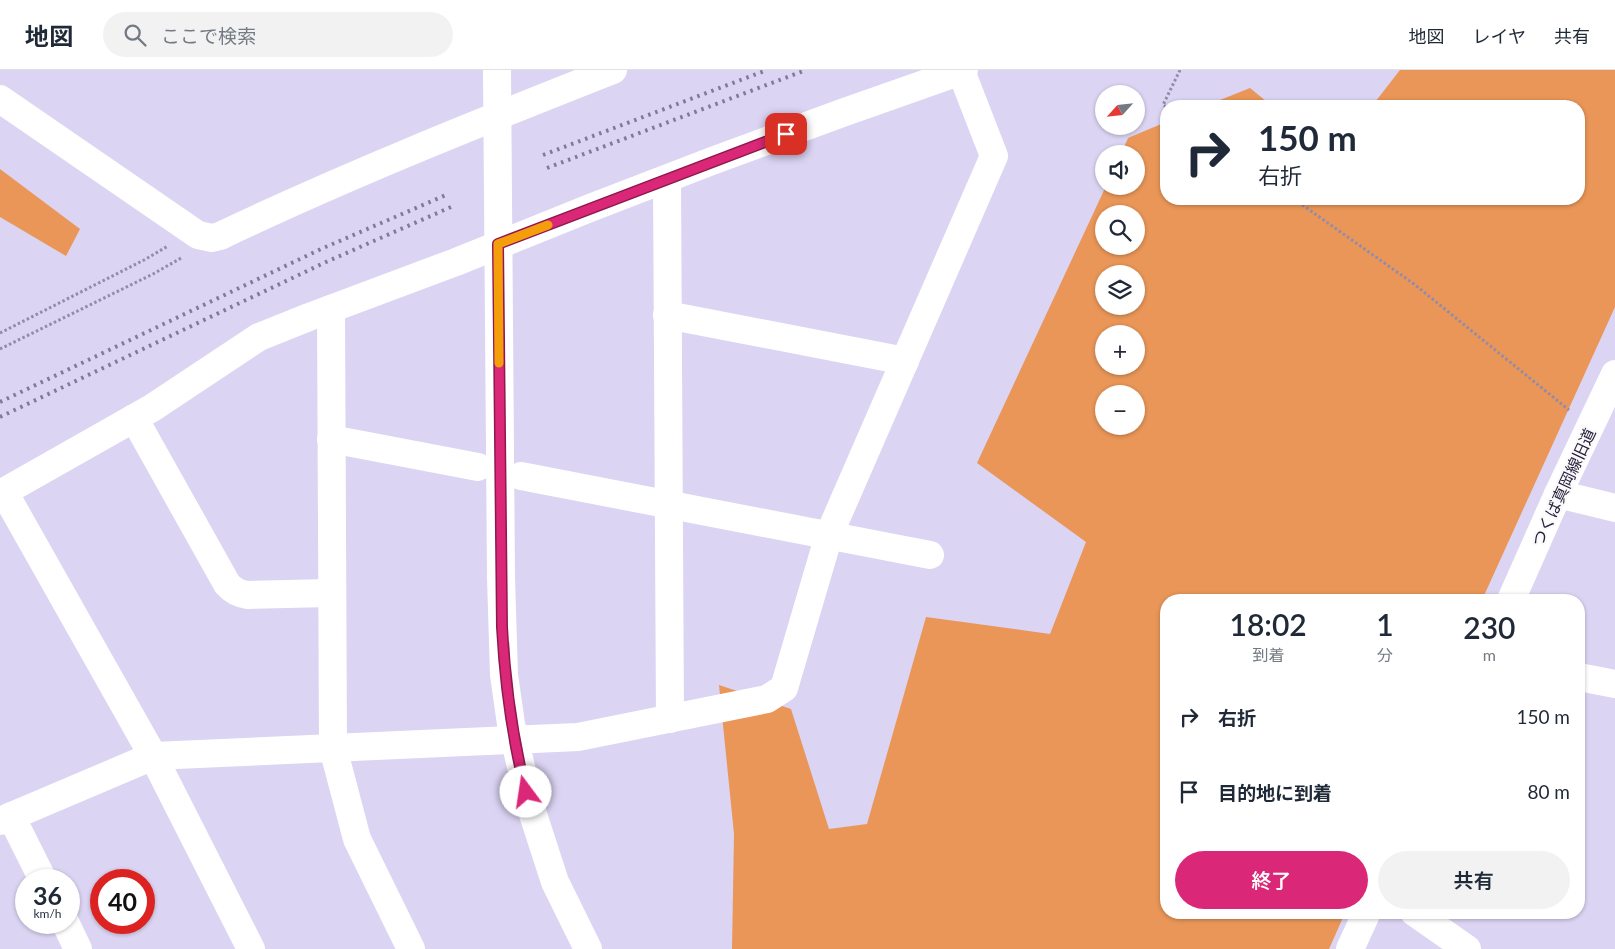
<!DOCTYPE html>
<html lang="ja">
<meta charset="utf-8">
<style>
:root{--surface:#fff;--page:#f2f2f3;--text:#1f2937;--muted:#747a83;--line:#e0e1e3;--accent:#db2777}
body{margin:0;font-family:Lato,"Noto Sans JP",sans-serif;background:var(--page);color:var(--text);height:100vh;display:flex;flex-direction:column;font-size:19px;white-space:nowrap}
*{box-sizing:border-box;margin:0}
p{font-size:16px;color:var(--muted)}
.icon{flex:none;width:28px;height:28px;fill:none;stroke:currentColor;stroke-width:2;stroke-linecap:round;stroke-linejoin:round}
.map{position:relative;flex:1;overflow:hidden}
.details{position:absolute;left:1160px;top:524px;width:425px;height:325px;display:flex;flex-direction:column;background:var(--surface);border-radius:20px;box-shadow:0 1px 4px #0004}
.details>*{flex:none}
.banner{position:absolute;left:1160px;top:30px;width:425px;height:105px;border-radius:20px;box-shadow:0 1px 4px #0004;background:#fff;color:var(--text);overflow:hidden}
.needle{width:32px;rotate:243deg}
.tools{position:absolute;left:1095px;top:15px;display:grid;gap:10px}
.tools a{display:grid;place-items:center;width:50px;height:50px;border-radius:50%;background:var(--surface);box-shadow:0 1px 4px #0004;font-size:25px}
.speed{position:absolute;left:15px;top:799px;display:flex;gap:10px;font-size:25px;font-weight:700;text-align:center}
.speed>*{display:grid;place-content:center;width:65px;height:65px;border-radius:50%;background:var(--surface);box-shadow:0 1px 4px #0004;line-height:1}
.speed small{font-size:12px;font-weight:400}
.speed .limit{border:8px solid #d22;background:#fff;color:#111}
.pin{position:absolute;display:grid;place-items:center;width:42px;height:42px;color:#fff;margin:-21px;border-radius:10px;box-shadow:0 2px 8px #0006}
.me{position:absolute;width:55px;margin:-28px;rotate:346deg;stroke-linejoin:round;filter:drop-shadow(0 0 4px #0008)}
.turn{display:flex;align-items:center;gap:18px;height:105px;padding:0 15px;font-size:22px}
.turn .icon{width:65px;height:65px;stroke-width:2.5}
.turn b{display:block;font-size:35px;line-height:42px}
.eta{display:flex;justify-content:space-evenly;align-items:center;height:85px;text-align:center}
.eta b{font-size:30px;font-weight:600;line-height:35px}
.primary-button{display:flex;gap:10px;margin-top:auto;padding:10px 15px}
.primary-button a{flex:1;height:58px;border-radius:30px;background:var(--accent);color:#fff;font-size:20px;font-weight:600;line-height:58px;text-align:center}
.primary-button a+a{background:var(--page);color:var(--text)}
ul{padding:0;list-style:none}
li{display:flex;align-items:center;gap:15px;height:75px;padding:0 15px}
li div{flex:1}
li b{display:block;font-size:19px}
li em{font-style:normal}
header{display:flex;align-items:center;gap:30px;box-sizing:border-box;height:70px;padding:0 25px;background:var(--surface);border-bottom:1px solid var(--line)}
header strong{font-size:24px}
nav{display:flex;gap:28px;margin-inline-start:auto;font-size:18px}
.search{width:350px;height:45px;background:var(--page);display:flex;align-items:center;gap:12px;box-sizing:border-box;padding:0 18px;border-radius:28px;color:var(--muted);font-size:19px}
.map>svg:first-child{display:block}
</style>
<header>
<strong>地図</strong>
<div class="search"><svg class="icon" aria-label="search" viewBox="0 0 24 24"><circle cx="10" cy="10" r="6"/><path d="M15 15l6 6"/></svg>ここで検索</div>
<nav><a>地図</a><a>レイヤ</a><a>共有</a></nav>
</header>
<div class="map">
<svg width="1615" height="879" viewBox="0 0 1615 879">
<rect width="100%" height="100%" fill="#dbd4f3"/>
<!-- green -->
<g fill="#e99658" fill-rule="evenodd">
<path d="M1400,0H1615V237L1482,530H1166V842L1345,843L1329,879H732L734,764L719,615L791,639L829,759L867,754L926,547L1050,564L1086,472L977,393L1106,116H1136V84H1121L1128,68L1166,52V129H1579V36H1372ZM1104,144H1136V176H1104ZM1104,204H1136V236H1104ZM1104,264H1136V296H1104ZM1104,324H1136V356H1104Z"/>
<polygon points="1250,18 1272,36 1205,36"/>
<polygon points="0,99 80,159 66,186 0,147"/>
</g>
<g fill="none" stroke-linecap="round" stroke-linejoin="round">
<!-- path -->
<g stroke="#928ba9" stroke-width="3" stroke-dasharray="2.5 2.5" stroke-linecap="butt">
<polyline points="1166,37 1163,35 1180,0"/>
<polyline points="1294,129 1414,214 1569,340"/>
<polyline points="0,263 144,190 168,176"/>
<polyline points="0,279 153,204 183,187"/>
</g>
<!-- street -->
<g stroke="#fff" stroke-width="28">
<path d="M0,29L198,165L212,168L220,166C348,105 481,52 613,0"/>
<polyline points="667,109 670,649"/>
<polyline points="331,239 333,678 357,769 411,879"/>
<polyline points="667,245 905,291"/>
<path d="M134,348L227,514C233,521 239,524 248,525L331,523"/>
<polyline points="331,369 478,397"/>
<polyline points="521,406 930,485"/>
<polyline points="4,422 153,686 251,879"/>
<polyline points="0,424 152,338 259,267 309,247 456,192 590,138 712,91 842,43 964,0"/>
<polyline points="1558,424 1615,438"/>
<polyline points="11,746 43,810"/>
<polyline points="0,751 153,686 578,667 767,629 784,618 829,465 994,86 961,1"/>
<polyline points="1414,842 1467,879"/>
<polyline points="65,852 78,879"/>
</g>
<!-- secondary -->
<g stroke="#fff" stroke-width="28">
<polyline points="497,0 501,508 504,605 511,654 530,735 555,812 588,879"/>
<polyline points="1511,530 1558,424 1615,304"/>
<polyline points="1579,607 1615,614"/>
<polyline points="1350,879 1367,842"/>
</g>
<!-- rail -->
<g stroke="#827a98" stroke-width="4" stroke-dasharray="2.5 5" stroke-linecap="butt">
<polyline points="543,85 767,0"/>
<polyline points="547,98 806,0"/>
<polyline points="0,332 321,179 446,125"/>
<polyline points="0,347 326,192 451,137"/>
</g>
</g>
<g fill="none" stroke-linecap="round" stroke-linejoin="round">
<defs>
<path id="route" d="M526,722C512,667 505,613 502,557L498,174L786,64"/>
</defs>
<!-- route casing -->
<use href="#route" stroke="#8e194d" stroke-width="12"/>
<!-- route -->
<use href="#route" stroke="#db2777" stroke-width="9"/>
<!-- slow -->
<polyline stroke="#f59e0b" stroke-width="9" points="499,293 498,174 548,155"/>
</g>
<g text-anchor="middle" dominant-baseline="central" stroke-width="4.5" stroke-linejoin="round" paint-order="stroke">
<!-- street labels -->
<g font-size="16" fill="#251d3a" stroke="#fafafa">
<text transform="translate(1563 417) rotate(-65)">つくば真岡線旧道</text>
</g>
</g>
</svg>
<div class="tools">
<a><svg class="needle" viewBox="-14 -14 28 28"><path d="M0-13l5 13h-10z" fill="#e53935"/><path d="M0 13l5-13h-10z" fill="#747a83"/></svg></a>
<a><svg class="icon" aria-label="sound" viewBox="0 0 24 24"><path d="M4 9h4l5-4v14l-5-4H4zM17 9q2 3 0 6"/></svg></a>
<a><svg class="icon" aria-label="search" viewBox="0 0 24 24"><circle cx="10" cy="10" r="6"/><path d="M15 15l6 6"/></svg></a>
<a><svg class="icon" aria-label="layers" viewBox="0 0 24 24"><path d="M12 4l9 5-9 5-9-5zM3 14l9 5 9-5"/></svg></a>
<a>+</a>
<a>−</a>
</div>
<div class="speed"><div>36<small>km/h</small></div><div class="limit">40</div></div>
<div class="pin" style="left:786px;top:64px;background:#d93025"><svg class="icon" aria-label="arrive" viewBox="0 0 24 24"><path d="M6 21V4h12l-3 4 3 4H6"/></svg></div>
<svg class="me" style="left:526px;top:722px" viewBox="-20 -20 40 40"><circle r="19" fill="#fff"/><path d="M0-13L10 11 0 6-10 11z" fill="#db2777"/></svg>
<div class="banner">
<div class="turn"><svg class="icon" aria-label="right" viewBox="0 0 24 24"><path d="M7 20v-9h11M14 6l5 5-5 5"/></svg><div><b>150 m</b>右折</div></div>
</div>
<section class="details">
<div class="eta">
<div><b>18:02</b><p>到着</p></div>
<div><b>1</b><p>分</p></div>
<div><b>230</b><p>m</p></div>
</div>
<ul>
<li><svg class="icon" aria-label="right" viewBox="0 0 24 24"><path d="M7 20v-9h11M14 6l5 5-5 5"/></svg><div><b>右折</b></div><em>150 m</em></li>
<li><svg class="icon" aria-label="arrive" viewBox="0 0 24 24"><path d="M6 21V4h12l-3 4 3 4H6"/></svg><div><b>目的地に到着</b></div><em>80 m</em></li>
</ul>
<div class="primary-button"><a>終了</a><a>共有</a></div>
</section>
</div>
